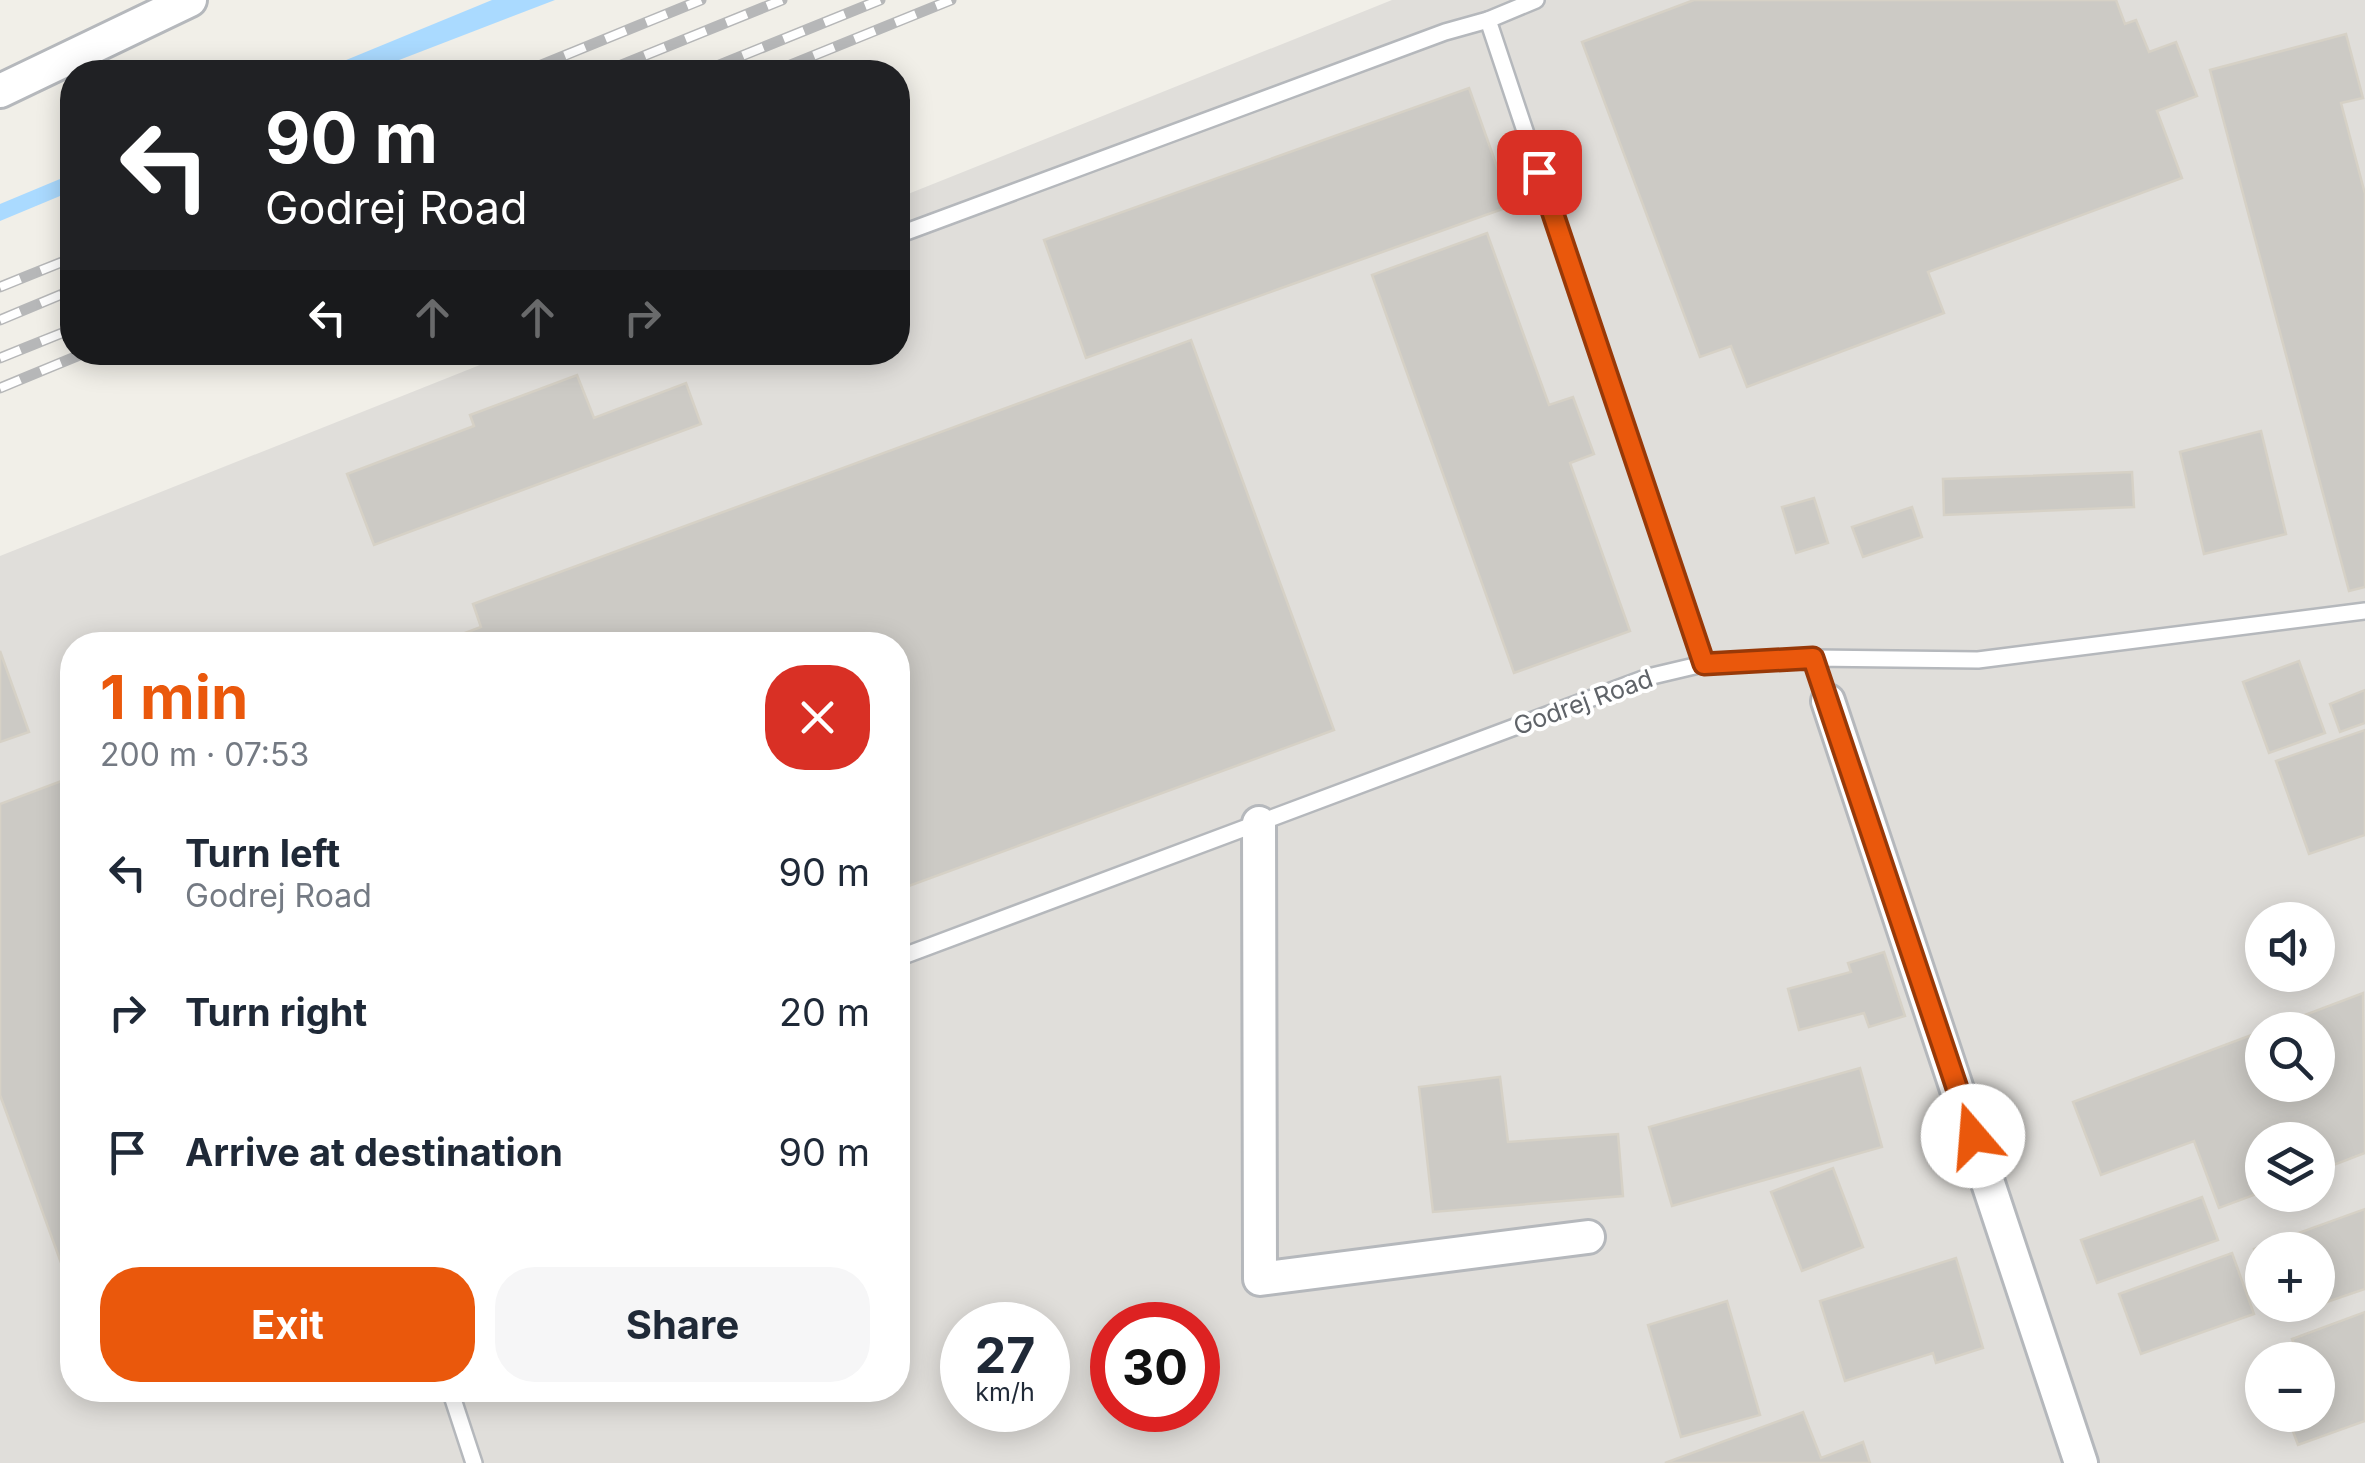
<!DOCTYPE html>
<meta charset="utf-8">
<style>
:root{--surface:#fff;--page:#f6f6f7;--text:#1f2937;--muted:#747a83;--accent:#ea580c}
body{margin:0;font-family:Inter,sans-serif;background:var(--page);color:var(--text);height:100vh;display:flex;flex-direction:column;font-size:38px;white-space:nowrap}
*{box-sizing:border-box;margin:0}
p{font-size:32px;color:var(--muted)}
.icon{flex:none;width:55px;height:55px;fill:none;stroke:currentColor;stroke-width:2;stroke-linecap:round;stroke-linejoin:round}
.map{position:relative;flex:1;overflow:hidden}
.details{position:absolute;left:60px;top:632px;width:850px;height:770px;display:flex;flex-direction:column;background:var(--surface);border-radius:40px;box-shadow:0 5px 25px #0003}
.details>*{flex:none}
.top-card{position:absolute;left:60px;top:60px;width:850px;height:305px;border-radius:40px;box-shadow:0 5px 25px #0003;background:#202124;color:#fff;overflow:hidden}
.tools{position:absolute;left:2245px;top:902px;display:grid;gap:20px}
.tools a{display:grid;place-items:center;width:90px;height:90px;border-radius:50%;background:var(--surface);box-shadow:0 5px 25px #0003;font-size:50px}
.speed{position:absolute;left:940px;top:1302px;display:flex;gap:20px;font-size:50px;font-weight:700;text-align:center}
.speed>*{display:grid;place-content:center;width:130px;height:130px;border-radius:50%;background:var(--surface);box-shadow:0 5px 25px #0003;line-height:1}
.speed small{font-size:25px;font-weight:400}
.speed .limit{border:15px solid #d22;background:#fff;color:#111}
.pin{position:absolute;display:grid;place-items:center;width:85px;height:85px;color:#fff;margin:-42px;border-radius:20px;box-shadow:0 5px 15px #0006}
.me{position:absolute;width:110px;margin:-55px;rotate:342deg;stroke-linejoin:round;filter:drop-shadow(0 0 8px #0008)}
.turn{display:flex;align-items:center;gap:35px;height:210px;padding:0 40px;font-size:45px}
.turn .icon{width:130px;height:130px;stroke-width:2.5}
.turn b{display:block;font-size:70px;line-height:85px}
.lanes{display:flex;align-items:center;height:95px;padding:0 40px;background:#0003;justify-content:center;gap:50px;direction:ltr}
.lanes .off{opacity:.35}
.round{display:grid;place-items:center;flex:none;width:105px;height:105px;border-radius:40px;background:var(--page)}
.head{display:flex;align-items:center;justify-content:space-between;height:170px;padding:0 40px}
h1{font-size:60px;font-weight:700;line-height:75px;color:var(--accent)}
.action{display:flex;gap:20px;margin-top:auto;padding:20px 40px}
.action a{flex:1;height:115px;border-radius:40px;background:var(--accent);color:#fff;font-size:40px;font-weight:700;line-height:115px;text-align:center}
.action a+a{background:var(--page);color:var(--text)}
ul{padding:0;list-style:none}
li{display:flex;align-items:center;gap:30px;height:140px;padding:0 40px}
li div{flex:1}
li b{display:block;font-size:38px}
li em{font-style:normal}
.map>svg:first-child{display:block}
</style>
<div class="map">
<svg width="2365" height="1463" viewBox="0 0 2365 1463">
<rect width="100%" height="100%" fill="#f1efe8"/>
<!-- industrial -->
<path fill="#e0deda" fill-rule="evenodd" d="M1392,0H2365V1463H0V556L510,353L898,352V198ZM72,645H898V1390H72ZM2262,920H2318V975H2262ZM2262,1030H2318V1085H2262ZM2262,1140H2318V1195H2262ZM2262,1250H2318V1305H2262ZM962,1325H1048V1410H962ZM1112,1325H1198V1410H1112ZM2262,1360H2318V1415H2262Z"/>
<!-- water -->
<g fill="#aadaff">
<polygon points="492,0 555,0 368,72 317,72"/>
<polygon points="72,174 72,191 0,221 0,204"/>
</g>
<!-- building -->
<g fill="#cccac5" stroke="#d6d1c6" stroke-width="2.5">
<polygon points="1694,0 2116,0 2125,24 2136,20 2149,52 2176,42 2197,96 2157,111 2182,178 1928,272 1944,313 1747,387 1731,346 1700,357 1582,42"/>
<polygon points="2346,34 2363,98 2341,103 2365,194 2365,587 2349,591 2210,70"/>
<polygon points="1469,88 1511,206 1086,358 1044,240"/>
<polygon points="1487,233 1549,405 1573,397 1594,454 1570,463 1630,631 1514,673 1372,275"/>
<polygon points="1191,340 1334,730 898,890 898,645 433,645 481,627 473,604"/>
<polygon points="577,375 594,418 686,383 701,424 374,545 347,474 474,426 470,415"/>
<polygon points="2261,431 2286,534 2204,554 2180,452"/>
<polygon points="2132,472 2134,507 1944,515 1943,479"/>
<polygon points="1814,498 1828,543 1796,553 1782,507"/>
<polygon points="1912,507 1922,537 1863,557 1852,527"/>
<polygon points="0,651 29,732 0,742"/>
<polygon points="2299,661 2325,733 2269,753 2243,682"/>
<polygon points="2365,690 2365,723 2340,732 2330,704"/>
<polygon points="2365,730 2365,835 2309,854 2276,761"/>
<polygon points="72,777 72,1293 0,1095 0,804"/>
<polygon points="1884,952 1905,1016 1869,1027 1864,1013 1799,1030 1788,989 1851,972 1848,963"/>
<polygon points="2363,993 2365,1153 2318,1171 2318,1140 2262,1140 2262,1192 2219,1208 2194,1141 2101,1175 2073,1102 2262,1031 2262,1085 2318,1085 2318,1030 2265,1030"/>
<polygon points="1860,1068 1882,1147 1672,1206 1649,1127"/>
<polygon points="1500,1077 1508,1142 1618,1134 1623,1196 1433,1212 1419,1087"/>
<polygon points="1833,1168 1863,1247 1802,1271 1771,1192"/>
<polygon points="2202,1197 2218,1240 2097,1283 2081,1240"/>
<polygon points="2365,1209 2365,1289 2318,1305 2318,1250 2262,1250 2262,1273 2254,1249"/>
<polygon points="2232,1253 2254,1314 2141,1354 2119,1294"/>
<polygon points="1956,1258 1983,1348 1936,1363 1933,1353 1845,1381 1820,1301"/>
<polygon points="1727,1301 1760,1415 1681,1437 1648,1325"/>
<polygon points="2274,1305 2317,1305 2279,1319"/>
<polygon points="2365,1312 2365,1421 2298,1445 2287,1415 2318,1415 2318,1360 2300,1360 2292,1339"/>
<polygon points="1803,1412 1821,1458 1863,1442 1870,1463 1665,1463"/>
</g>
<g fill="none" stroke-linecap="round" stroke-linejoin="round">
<defs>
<g id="service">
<polyline points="1536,0 1488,20 1703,664"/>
<polyline points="898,235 1445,32 1488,20"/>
<polyline points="1813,658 1828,701"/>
<polyline points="898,958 1648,677 1703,664 1813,658 1978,660 2365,611"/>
<polyline points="450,1390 474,1463"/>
</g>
<g id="minor">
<polyline points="0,91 190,0"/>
<polyline points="1828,701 2081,1463"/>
<polyline points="1259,823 1260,1279 1588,1237"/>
</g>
</defs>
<!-- service casing -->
<use href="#service" stroke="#b5b8bc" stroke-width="20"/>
<!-- minor casing -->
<use href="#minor" stroke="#b5b8bc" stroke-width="38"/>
<!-- service -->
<use href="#service" stroke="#fff" stroke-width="15"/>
<!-- minor -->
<use href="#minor" stroke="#fff" stroke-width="32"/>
<defs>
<g id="rail">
<polyline points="524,72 701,0"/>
<polyline points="604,72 782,0"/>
<polyline points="702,72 880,0"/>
<polyline points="773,72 951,0"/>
<polyline points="0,287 72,258"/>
<polyline points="0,320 72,290"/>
<polyline points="0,358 72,329"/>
<polyline points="0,388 87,352"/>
</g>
</defs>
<!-- rail casing -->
<use href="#rail" stroke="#b6b7b8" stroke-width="11"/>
<!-- rail -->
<use href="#rail" stroke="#fff" stroke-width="8" stroke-dasharray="22" stroke-linecap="butt"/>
</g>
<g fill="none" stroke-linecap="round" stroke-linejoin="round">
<defs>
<polyline id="route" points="1539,172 1704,664 1813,658 1973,1136"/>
</defs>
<!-- route casing -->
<use href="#route" stroke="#983908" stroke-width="25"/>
<!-- route -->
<use href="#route" stroke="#ea580c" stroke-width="18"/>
</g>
<g text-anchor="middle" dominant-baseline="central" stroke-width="8" stroke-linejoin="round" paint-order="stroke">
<!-- street labels -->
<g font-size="25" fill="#5f6368" stroke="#fff">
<text transform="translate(1583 702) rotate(-20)">Godrej Road</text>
</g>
</g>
</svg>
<div class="tools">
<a><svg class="icon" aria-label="sound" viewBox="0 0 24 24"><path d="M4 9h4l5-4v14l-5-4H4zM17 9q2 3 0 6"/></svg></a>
<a><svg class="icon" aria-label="search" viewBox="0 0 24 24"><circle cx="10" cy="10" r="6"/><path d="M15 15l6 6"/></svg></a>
<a><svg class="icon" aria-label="layers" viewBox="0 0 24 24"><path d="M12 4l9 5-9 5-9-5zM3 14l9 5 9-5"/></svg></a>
<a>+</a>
<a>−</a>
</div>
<div class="speed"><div>27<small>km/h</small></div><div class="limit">30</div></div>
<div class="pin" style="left:1539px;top:172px;background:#d93025"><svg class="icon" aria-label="arrive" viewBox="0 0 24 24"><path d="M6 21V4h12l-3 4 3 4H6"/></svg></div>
<svg class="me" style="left:1973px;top:1136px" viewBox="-20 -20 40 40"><circle r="19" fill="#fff"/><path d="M0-13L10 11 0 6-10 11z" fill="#ea580c"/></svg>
<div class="top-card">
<div class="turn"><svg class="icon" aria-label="left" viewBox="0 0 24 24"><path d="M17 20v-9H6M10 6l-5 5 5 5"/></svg><div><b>90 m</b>Godrej Road</div></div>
<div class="lanes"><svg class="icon" aria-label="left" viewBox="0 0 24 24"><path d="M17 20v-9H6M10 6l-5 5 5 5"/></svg><svg class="icon off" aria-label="ahead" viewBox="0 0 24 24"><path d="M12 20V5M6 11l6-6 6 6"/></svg><svg class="icon off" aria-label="ahead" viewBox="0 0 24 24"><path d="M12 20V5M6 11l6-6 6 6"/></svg><svg class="icon off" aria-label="right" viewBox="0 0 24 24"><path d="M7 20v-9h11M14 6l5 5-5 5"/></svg></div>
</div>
<section class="details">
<div class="head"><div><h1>1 min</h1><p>200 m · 07:53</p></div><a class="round" style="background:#d93025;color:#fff"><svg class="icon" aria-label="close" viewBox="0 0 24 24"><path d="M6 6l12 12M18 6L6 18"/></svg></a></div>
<ul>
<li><svg class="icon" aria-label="left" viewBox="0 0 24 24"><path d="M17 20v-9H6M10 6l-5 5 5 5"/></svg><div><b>Turn left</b><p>Godrej Road</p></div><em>90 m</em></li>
<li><svg class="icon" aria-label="right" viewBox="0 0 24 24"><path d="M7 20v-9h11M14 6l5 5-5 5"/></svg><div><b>Turn right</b></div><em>20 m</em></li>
<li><svg class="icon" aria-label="arrive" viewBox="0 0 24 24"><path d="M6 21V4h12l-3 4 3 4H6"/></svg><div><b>Arrive at destination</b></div><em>90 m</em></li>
</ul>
<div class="action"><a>Exit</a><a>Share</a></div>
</section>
</div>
